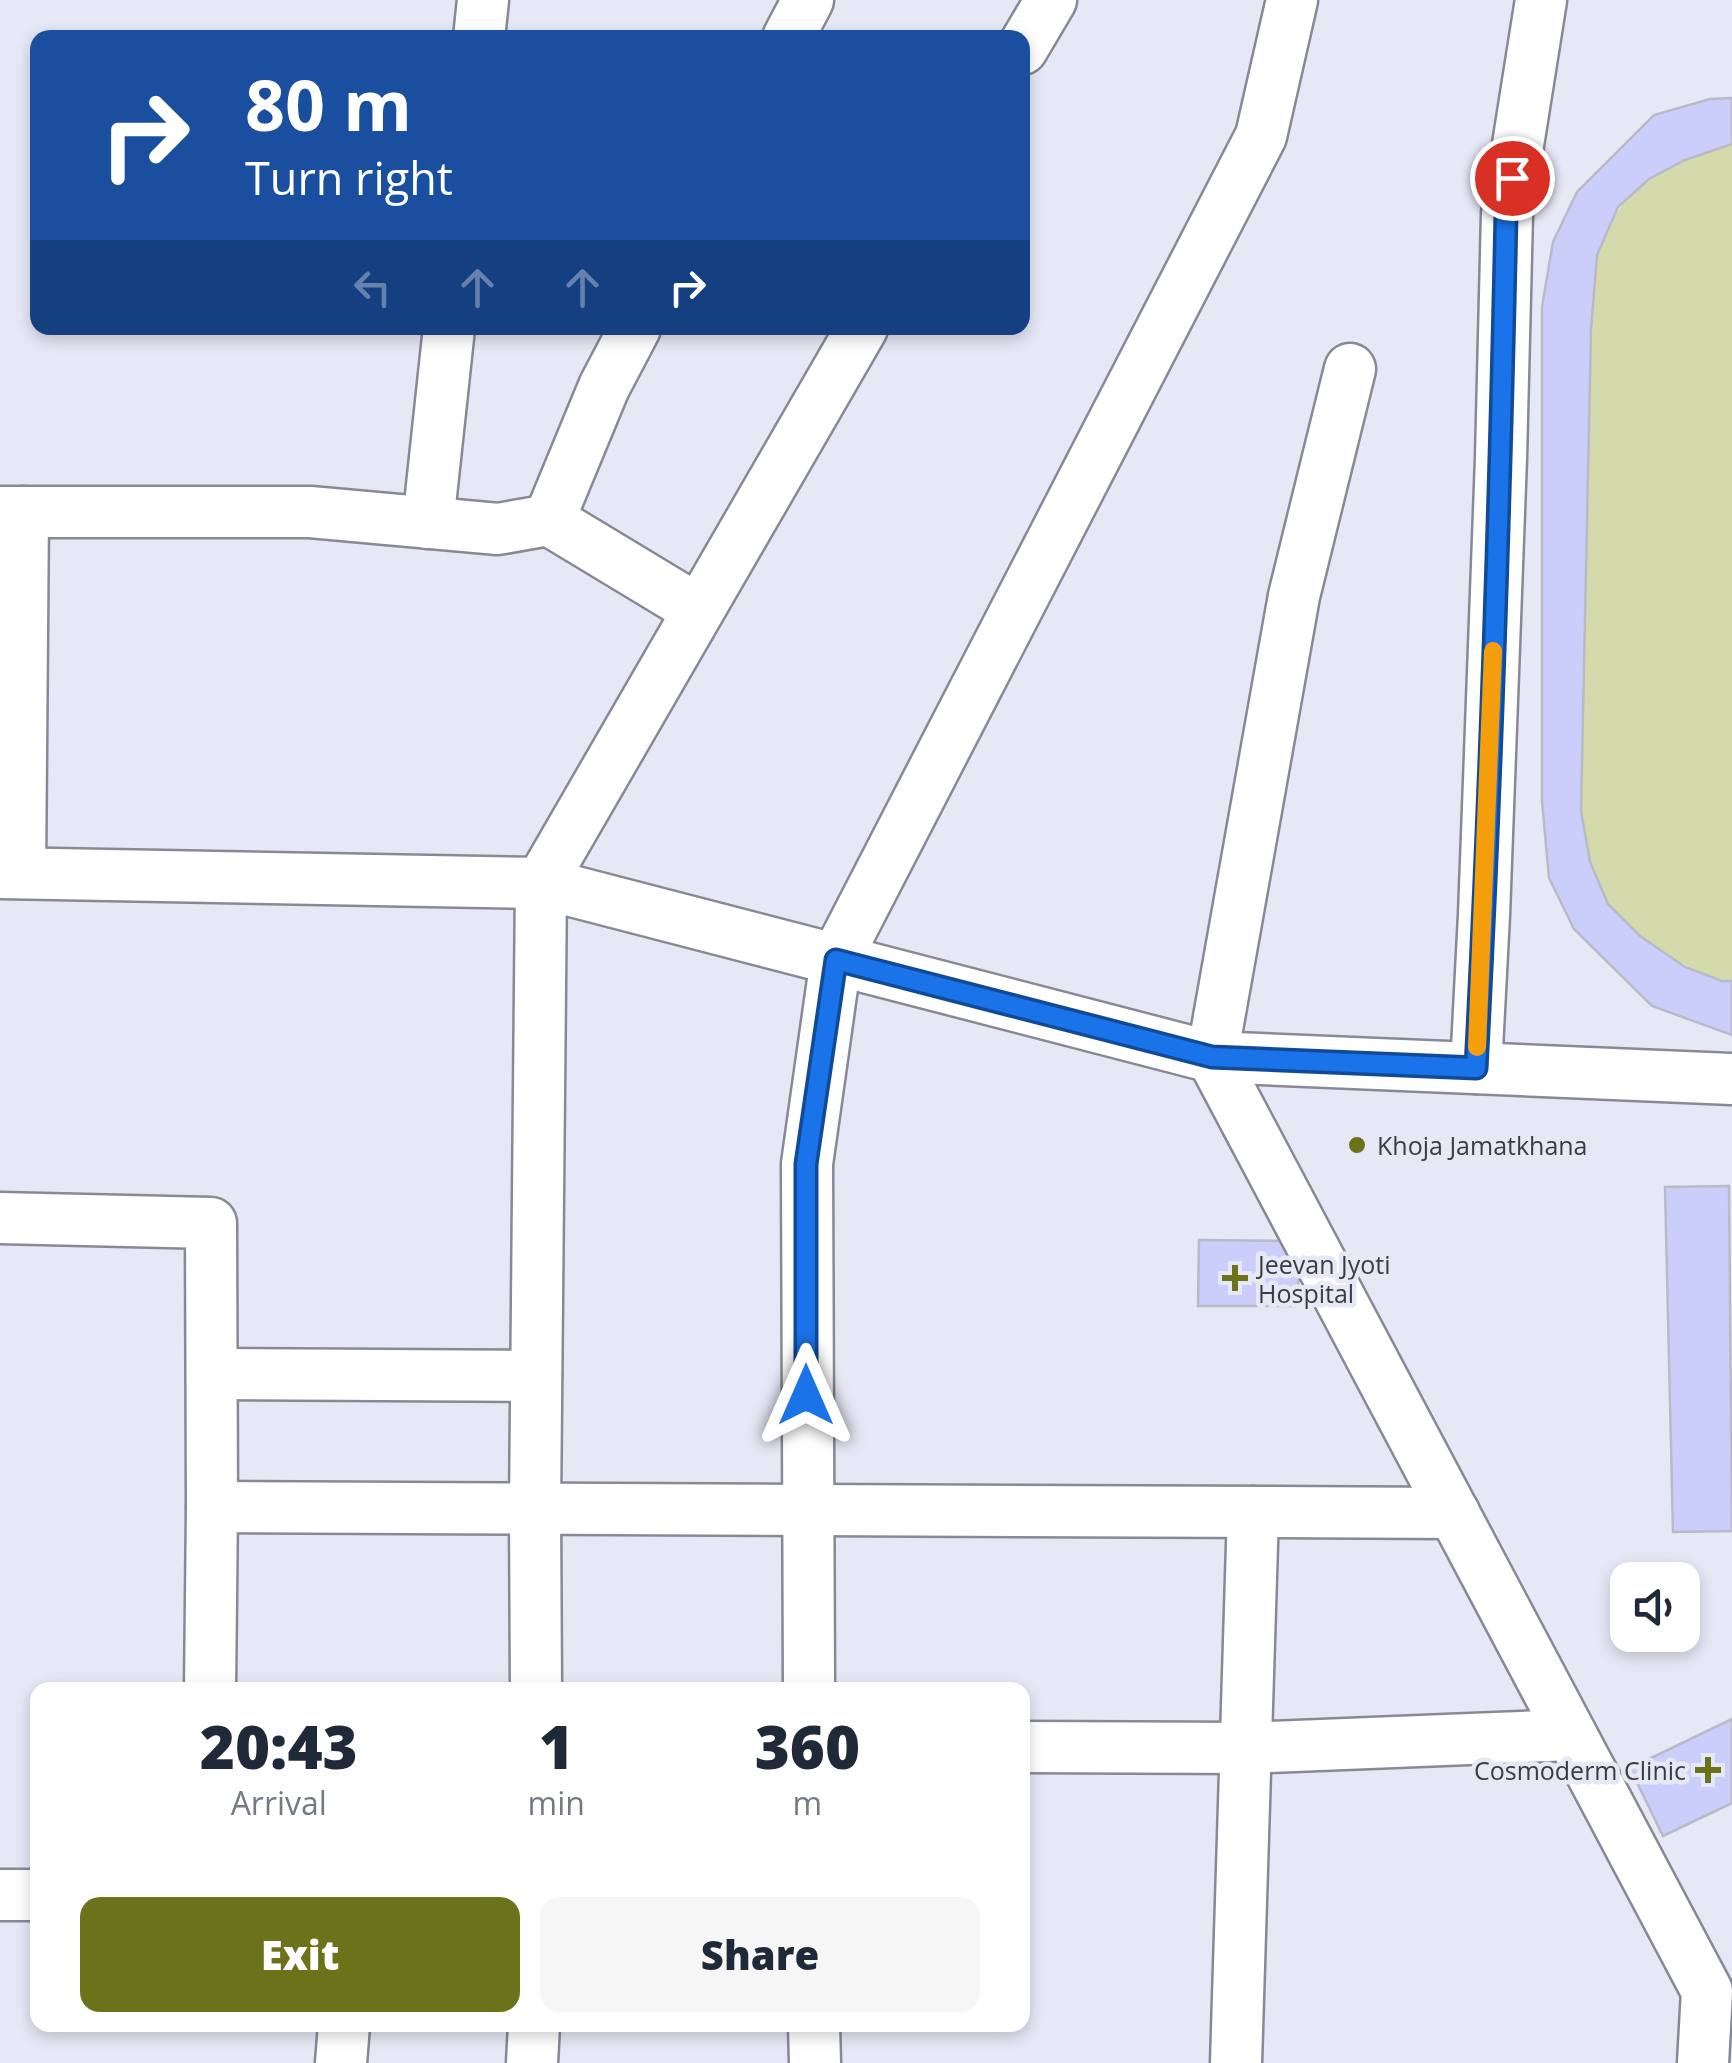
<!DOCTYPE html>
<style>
:root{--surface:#fff;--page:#f6f6f7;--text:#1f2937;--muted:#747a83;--accent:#6c7219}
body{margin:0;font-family:"Open Sans",sans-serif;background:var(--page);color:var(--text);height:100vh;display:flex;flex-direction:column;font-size:38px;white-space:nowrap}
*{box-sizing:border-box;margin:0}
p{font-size:32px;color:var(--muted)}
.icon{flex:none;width:55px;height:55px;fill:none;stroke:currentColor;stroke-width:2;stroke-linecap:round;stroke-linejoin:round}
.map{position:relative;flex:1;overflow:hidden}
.sheet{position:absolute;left:30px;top:1682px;width:1000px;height:350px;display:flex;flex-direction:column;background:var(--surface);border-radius:20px;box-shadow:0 5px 15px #0003}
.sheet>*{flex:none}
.hud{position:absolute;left:30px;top:30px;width:1000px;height:305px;border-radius:20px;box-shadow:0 5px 15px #0003;background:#1a4fa0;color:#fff;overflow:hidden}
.tools{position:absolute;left:1610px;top:1562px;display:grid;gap:20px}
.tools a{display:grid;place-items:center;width:90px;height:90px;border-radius:20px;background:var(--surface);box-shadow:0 5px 15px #0003;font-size:50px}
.pin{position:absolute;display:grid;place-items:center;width:85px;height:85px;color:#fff;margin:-42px;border:5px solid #fff;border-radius:50%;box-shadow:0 2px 10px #0007}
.me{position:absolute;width:110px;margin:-55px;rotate:0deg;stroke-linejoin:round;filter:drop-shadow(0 0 8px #0008)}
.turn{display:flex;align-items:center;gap:35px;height:210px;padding:0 50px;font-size:45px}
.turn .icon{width:130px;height:130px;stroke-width:2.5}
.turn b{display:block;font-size:70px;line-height:85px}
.lanes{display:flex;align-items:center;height:95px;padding:0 50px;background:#0003;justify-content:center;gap:50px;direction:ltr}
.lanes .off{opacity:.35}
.eta{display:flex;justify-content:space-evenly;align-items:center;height:170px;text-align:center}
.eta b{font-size:60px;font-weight:800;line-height:70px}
.action{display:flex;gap:20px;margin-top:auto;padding:20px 50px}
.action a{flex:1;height:115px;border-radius:20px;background:var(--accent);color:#fff;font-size:40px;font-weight:800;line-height:115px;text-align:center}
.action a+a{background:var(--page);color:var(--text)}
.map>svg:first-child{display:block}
</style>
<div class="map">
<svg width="1732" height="2063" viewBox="0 0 1732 2063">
<rect width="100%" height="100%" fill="#e6e8f6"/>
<!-- green -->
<path fill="#d4daac" d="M1728,144H1732V981C1696,978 1626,933 1607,902C1591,874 1586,842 1581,811L1591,330C1593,307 1591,275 1598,253C1619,185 1666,167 1728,144Z"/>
<!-- building -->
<g fill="#cbcefa" stroke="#b9bac8" stroke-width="2.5">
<polygon points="1732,98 1732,144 1685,160 1649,179 1618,207 1597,255 1591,330 1581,811 1590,862 1608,904 1640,936 1685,967 1722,981 1732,981 1732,1035 1652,1006 1574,929 1549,878 1542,801 1542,307 1553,242 1577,192 1654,115 1710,99"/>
<polygon points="1729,1186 1732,1531 1673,1532 1665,1187"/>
<polygon points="1199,1240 1299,1241 1298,1306 1198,1306"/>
<polygon points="1732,1719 1732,1803 1663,1836 1630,1768"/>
</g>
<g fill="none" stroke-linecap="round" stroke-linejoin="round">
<defs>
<g id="minor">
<polyline points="479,38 483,0"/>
<polyline points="788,38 808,0"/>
<polyline points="1022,49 1051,0"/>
<polyline points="1350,369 1294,596 1212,1057 1707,1991 1703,2063"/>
<polyline points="0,512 310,512 498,529 549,520 698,610"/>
<polyline points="549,520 604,387 635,328"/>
<polyline points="428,523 449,328"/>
<polyline points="0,873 541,883 1212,1057 1732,1079"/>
<polyline points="20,873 23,512"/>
<polyline points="1476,1068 1484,915 1501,458 1507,214 1541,0"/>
<polyline points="0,1218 211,1223 212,1507 210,1690"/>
<polyline points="212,1374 536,1376"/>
<polyline points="212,1507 1454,1513"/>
<polyline points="536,1690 535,1509 541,883 862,328"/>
<polyline points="809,1690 807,1164 836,959 1261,136 1292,0"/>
<polyline points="1022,1747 1246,1748 1571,1735"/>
<polyline points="0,1895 38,1895"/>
<polyline points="814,2025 815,2063"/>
<polyline points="341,2063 344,2025"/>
<polyline points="532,2063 534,2025"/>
<polyline points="1236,2063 1253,1512"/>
</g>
</defs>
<!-- minor casing -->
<use href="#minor" stroke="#888995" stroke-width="55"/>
<!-- minor -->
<use href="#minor" stroke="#fff" stroke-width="50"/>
</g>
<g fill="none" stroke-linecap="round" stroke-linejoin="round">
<defs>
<path id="route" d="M806,1395V1164L836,960L1212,1057L1476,1068C1491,784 1500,499 1506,214L1512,178"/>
</defs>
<!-- route casing -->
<use href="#route" stroke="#114b97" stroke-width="25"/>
<!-- route -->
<use href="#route" stroke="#1a73e8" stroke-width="18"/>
<!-- slow -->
<polyline stroke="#f59e0b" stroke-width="18" points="1477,1047 1493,651"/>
</g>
<!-- markers -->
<g fill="#6c7219" stroke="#e6e8f6" stroke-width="4">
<circle cx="1357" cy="1145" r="10"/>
<path d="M1230 1263h10v10h10v10h-10v10h-10v-10h-10v-10h10z"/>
<path d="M1703 1755h10v10h10v10h-10v10h-10v-10h-10v-10h10z"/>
</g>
<g text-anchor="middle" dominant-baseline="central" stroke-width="9" stroke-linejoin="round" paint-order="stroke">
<!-- poi labels -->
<g font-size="25" fill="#3b3c41" stroke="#e6e8f6" text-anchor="start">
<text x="1377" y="1145">Khoja Jamatkhana</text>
<text x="1258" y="1264">Jeevan Jyoti<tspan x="1258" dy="29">Hospital</tspan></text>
<text x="1686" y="1770" text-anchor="end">Cosmoderm Clinic</text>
</g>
</g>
</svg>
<div class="tools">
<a><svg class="icon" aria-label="sound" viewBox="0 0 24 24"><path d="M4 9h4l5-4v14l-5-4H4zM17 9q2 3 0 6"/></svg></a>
</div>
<div class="pin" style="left:1512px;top:178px;background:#d93025"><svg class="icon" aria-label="arrive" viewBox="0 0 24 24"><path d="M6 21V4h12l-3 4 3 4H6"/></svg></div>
<svg class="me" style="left:806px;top:1395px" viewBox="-20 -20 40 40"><path d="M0-17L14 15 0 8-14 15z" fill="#1a73e8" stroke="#fff" stroke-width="4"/></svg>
<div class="hud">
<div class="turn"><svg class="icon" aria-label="right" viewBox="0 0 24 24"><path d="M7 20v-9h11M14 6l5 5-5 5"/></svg><div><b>80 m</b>Turn right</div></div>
<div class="lanes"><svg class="icon off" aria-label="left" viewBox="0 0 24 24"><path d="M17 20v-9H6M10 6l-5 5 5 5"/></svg><svg class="icon off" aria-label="ahead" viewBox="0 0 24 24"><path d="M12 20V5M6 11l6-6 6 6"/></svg><svg class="icon off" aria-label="ahead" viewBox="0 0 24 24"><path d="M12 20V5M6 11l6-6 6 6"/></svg><svg class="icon" aria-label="right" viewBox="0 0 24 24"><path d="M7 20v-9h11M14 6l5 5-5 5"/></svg></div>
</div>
<section class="sheet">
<div class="eta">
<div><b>20:43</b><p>Arrival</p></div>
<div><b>1</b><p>min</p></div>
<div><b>360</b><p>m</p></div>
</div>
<div class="action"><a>Exit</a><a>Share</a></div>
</section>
</div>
